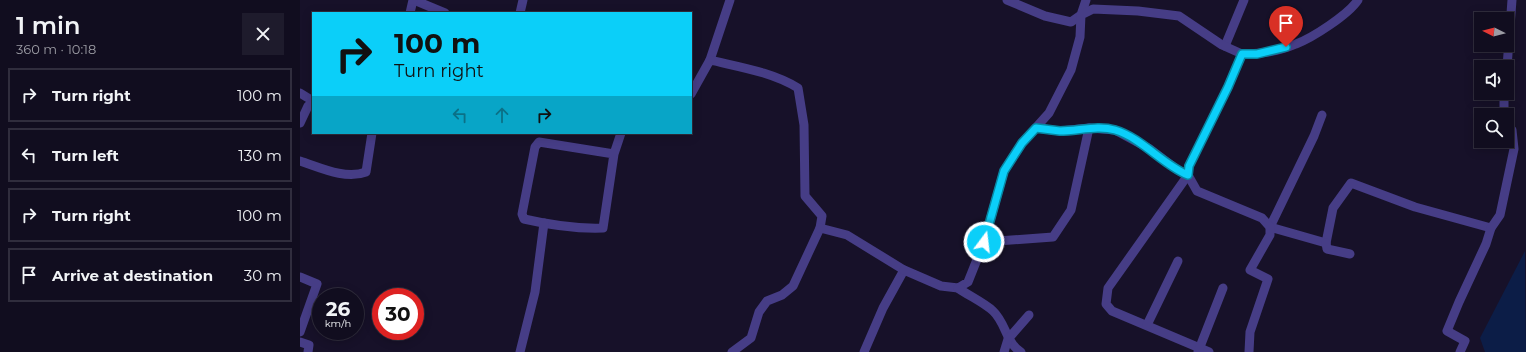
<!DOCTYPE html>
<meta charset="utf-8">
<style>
:root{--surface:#110d1f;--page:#1e1b2c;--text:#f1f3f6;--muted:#9c9ca4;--line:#302d3d}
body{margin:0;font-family:Montserrat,sans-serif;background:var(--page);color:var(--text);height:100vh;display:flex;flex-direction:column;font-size:15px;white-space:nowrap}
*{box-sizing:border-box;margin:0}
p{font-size:13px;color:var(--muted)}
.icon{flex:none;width:22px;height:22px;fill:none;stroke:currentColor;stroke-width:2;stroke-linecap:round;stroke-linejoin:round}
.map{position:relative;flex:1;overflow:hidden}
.sheet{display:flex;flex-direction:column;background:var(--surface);width:300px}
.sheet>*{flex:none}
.banner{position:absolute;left:12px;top:12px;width:380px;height:122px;border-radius:0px;box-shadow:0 2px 10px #0003,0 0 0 1px var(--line);background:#0bcff9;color:#111;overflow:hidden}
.needle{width:26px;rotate:276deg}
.tools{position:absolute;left:1174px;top:12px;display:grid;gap:8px}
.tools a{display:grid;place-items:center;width:40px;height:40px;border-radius:0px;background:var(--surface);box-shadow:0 2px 10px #0003,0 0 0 1px var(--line);font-size:20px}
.speed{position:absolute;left:12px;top:288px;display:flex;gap:8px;font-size:20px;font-weight:700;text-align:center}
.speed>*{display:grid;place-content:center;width:52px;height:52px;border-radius:50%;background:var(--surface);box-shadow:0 2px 10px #0003,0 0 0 1px var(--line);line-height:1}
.speed small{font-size:10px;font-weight:400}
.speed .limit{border:6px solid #d22;background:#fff;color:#111}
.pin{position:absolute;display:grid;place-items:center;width:34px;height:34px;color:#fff;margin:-41px -17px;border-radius:50% 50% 50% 0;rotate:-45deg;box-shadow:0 0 4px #0007}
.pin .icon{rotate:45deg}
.me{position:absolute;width:44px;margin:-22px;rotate:15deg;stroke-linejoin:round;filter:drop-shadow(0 0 3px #0008)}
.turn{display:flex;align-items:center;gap:14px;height:84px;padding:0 16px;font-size:18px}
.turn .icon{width:52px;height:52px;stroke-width:2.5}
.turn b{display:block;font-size:28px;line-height:34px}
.lanes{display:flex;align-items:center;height:38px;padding:0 16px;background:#0003;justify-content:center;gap:20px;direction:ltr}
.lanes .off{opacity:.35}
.round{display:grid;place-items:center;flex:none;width:42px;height:42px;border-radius:0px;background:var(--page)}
.overview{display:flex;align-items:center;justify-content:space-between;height:68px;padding:0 16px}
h1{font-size:24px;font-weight:600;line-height:30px}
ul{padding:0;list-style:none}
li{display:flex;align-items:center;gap:12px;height:54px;margin:0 8px 6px;padding:0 8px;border:2px solid var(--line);border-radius:0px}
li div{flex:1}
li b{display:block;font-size:15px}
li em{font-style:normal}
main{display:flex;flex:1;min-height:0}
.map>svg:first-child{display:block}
</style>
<main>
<section class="sheet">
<div class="overview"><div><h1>1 min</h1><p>360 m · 10:18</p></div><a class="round"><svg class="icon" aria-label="close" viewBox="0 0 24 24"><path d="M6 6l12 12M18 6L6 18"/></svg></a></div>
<ul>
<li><svg class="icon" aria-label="right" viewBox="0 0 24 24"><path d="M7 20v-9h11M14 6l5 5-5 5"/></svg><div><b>Turn right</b></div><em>100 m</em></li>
<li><svg class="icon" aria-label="left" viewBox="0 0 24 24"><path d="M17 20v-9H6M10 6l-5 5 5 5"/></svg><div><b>Turn left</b></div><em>130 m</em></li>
<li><svg class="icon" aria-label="right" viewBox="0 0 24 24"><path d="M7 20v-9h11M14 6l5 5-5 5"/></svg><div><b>Turn right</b></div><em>100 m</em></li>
<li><svg class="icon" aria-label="arrive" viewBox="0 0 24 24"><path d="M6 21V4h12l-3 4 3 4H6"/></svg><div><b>Arrive at destination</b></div><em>30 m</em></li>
</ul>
</section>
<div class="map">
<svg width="1226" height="352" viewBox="0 0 1226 352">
<rect width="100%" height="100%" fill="#171129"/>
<!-- water -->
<polygon fill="#0c1d47" points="1225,251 1226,352 1185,352 1180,338"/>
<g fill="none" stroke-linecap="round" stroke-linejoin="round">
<!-- street -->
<g stroke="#463d86" stroke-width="9">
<polyline points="114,0 145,13"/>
<polyline points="707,0 745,16 771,22 781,15 786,0"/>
<polyline points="110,13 113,0"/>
<polyline points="220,13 223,0"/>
<polyline points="925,46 944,0"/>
<polyline points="410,60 430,0"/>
<polyline points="1207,67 1212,0"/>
<polyline points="0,93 13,101"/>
<polyline points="1204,93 1204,115"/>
<path d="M391,94L410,60C439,67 472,72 498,88L504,125L505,196L522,216L520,228L493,286L482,295L467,301L459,312L451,338L432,352"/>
<polyline points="1022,115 1014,136 970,227 1026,243 1033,208 1051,183 1115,207 1191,228"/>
<polyline points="0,123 8,106 13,102"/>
<polyline points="789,128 815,130 850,149 879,171 888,175 808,288 806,304 812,311 909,352"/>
<path d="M314,154L239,142L235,147L222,214L224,219C250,225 276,229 303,228L314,154L321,133"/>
<path d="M0,161C19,167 45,180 66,172L72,133"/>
<polyline points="520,228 547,235 604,270 583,308 564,352"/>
<polyline points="684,242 753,237 771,210 789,128 760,131 736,128"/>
<polyline points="1026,243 1027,249 1050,254"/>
<polyline points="604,270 641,286 658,288 668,282 684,242 704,171 722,143 749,113 771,70 780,37 781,15 793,9 838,11 879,16 922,45 942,54"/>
<polyline points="0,277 17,284 0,332"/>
<path d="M658,288C669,296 683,302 693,311C706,323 706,343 721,352"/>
<polyline points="847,325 878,261"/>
<polyline points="0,342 9,345 8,352"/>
<polyline points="220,352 235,292 244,223"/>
<polyline points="704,352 708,339 729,315"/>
<polyline points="898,352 923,288"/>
<path d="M949,352L950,332L968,279L950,270L970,235V227L962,218L897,191L888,175L889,166L928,87L942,54C959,54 980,51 996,44C1012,38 1048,15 1058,0"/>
<polyline points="1160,352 1165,341 1147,331 1159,302 1186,244 1191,228 1200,215 1214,149 1212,130 1207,126"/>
</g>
</g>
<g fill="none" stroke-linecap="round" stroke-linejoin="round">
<defs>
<path id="route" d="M684,242L704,171L722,143L736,128C744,129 752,130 760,131C778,131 798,125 815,130C842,138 863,165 888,175L889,166L928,87L942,54H957L986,47"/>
</defs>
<!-- route casing -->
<use href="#route" stroke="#0787a2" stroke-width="10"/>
<!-- route -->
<use href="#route" stroke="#0bcff9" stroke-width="7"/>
</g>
</svg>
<div class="tools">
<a><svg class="needle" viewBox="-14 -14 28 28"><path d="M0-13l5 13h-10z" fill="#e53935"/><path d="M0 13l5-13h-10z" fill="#9c9ca4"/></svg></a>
<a><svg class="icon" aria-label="sound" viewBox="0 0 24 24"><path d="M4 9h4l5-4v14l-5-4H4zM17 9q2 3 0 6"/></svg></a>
<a><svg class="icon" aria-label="search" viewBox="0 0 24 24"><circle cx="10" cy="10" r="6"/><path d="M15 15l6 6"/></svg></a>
</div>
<div class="speed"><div>26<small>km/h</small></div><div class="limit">30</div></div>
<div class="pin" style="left:986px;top:47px;background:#d93025"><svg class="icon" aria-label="arrive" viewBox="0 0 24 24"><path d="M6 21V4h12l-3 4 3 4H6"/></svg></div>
<svg class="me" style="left:684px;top:242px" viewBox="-20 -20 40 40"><circle r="17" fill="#0bcff9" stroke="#fff" stroke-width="3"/><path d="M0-11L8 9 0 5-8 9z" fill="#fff"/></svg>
<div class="banner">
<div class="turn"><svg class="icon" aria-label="right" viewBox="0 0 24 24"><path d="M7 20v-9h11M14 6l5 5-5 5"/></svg><div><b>100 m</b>Turn right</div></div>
<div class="lanes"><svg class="icon off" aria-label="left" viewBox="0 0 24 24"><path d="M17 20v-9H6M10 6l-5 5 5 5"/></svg><svg class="icon off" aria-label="ahead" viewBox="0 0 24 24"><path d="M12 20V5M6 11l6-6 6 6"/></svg><svg class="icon" aria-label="right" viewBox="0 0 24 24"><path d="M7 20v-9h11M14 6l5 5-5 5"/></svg></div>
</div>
</div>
</main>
